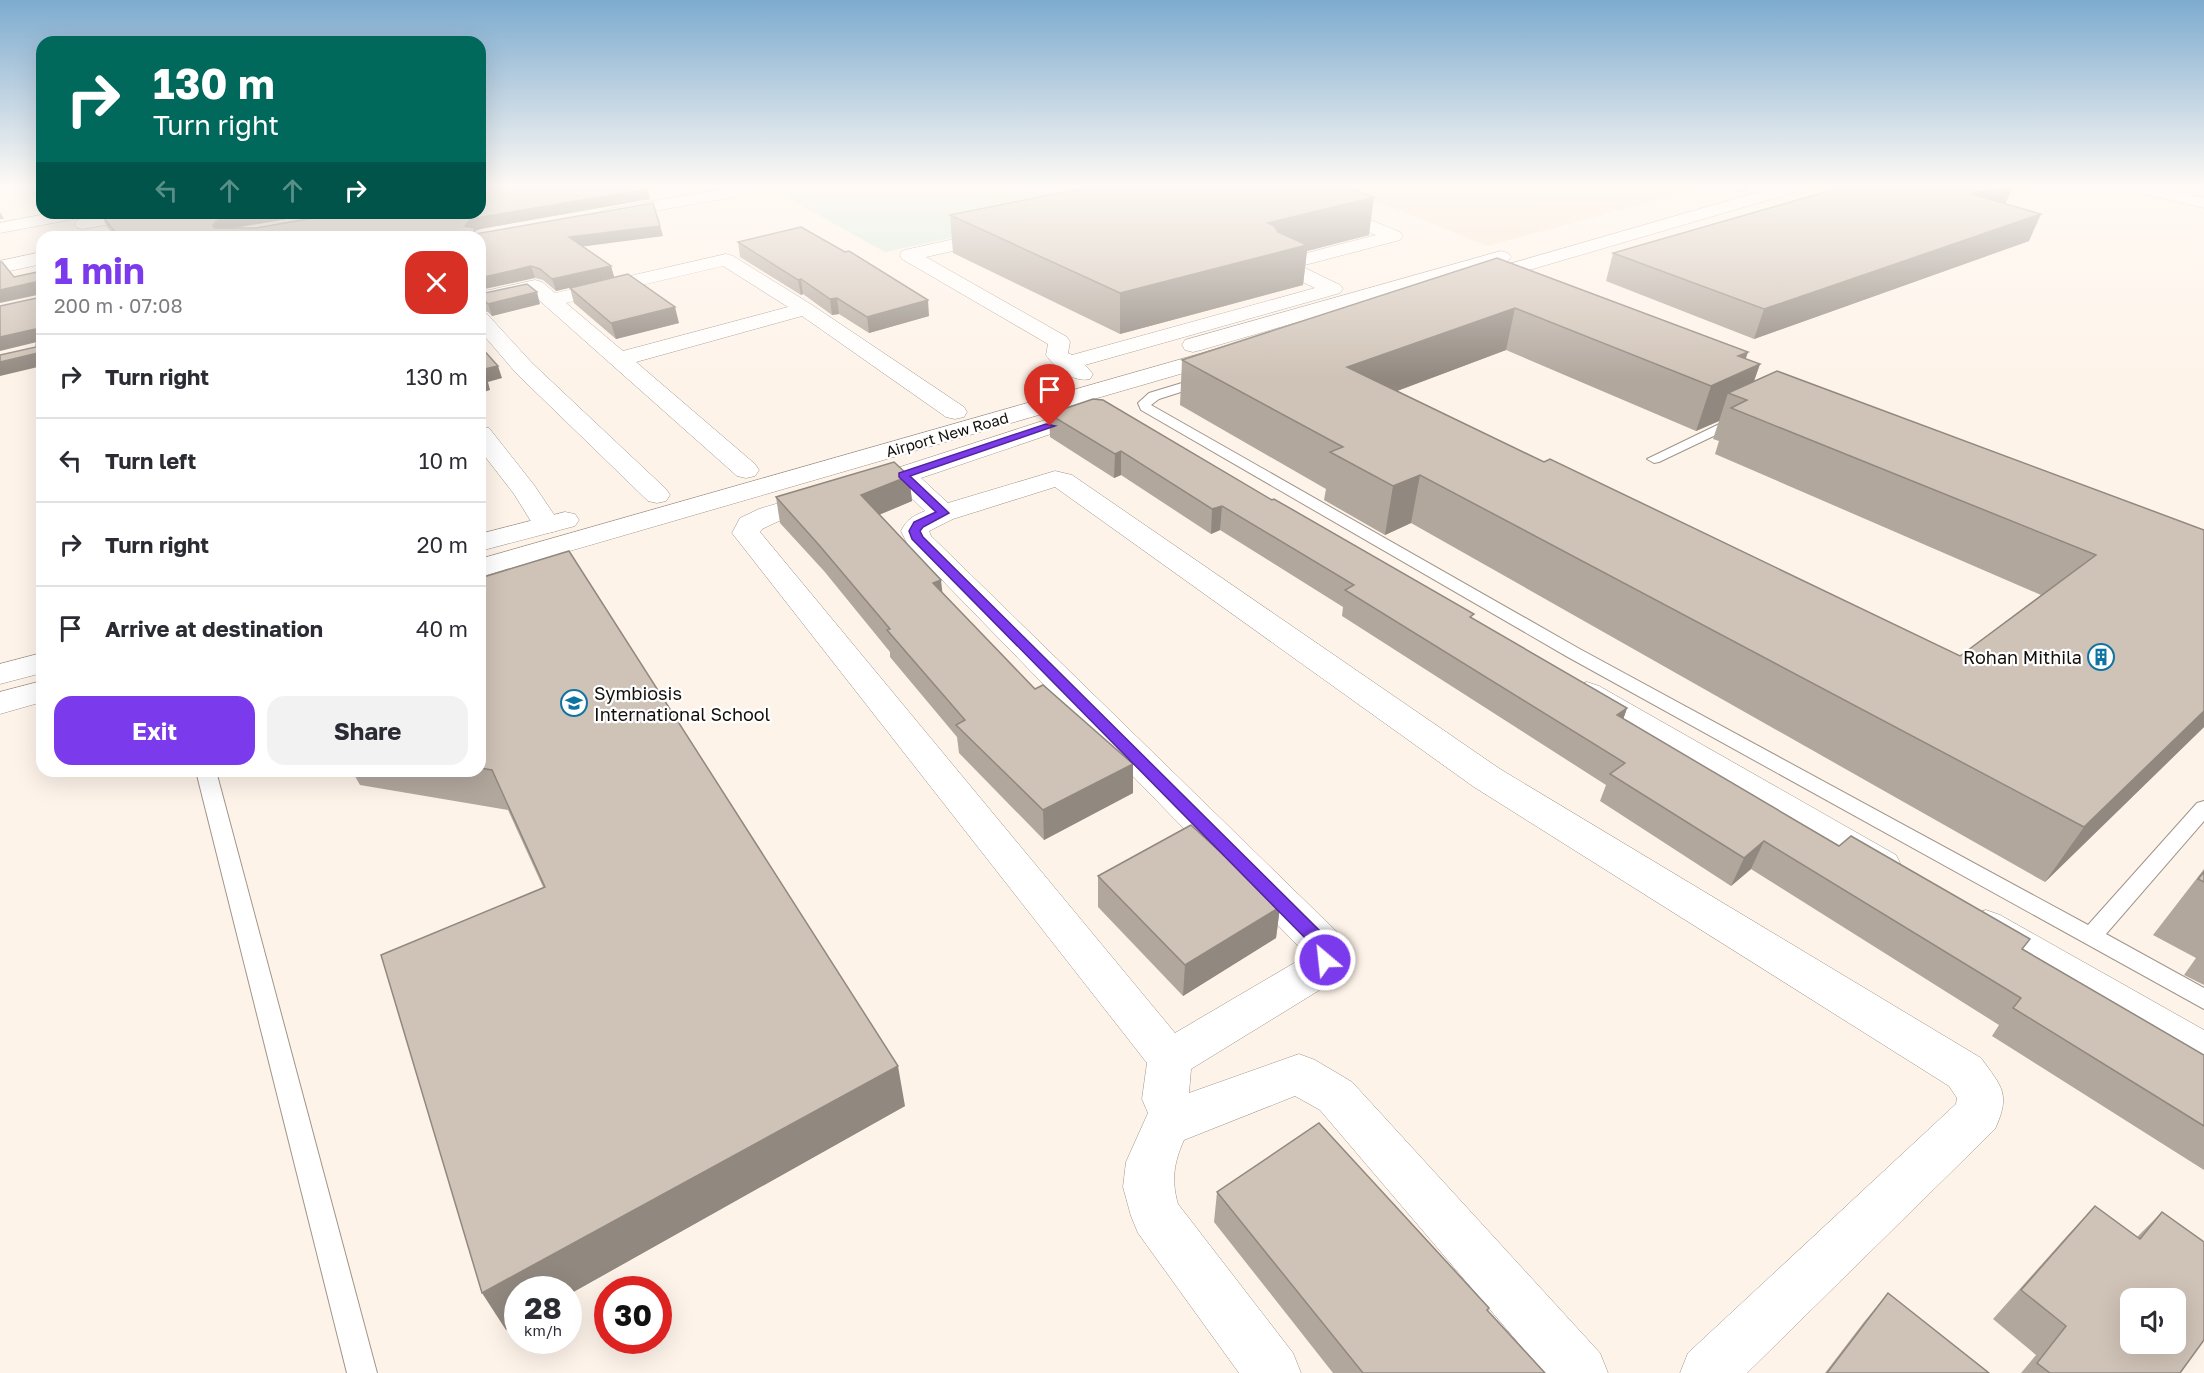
<!DOCTYPE html>
<meta charset="utf-8">
<style>
:root{--surface:#fff;--page:#f2f2f3;--text:#2b2b33;--muted:#7c7c81;--line:#e1e1e2;--accent:#7c3aed}
body{margin:0;font-family:"Golos Text",sans-serif;background:var(--page);color:var(--text);height:100vh;display:flex;flex-direction:column;font-size:22px;white-space:nowrap}
*{box-sizing:border-box;margin:0}
p{font-size:20px;color:var(--muted)}
.icon{flex:none;width:33px;height:33px;fill:none;stroke:currentColor;stroke-width:2;stroke-linecap:round;stroke-linejoin:round}
.map{position:relative;flex:1;overflow:hidden}
.side{position:absolute;left:36px;top:231px;width:450px;height:546px;display:flex;flex-direction:column;background:var(--surface);border-radius:18px;box-shadow:0 6px 24px #0002}
.side>*{flex:none}
.banner{position:absolute;left:36px;top:36px;width:450px;height:183px;border-radius:18px;box-shadow:0 6px 24px #0002;background:#00695c;color:#fff;overflow:hidden}
.fabs{position:absolute;left:2120px;top:1288px;display:grid;gap:12px}
.fabs a{display:grid;place-items:center;width:66px;height:66px;border-radius:12px;background:var(--surface);box-shadow:0 6px 24px #0002;font-size:30px}
.speed{position:absolute;left:504px;top:1276px;display:flex;gap:12px;font-size:30px;font-weight:700;text-align:center}
.speed>*{display:grid;place-content:center;width:78px;height:78px;border-radius:50%;background:var(--surface);box-shadow:0 6px 24px #0002;line-height:1}
.speed small{font-size:15px;font-weight:400}
.speed .limit{border:9px solid #d22;background:#fff;color:#111}
.pin{position:absolute;display:grid;place-items:center;width:51px;height:51px;color:#fff;margin:-62px -26px;border-radius:50% 50% 50% 0;rotate:-45deg;box-shadow:0 0 6px #0007}
.pin .icon{rotate:45deg}
.me{position:absolute;width:66px;margin:-33px;rotate:332deg;stroke-linejoin:round;filter:drop-shadow(0 0 4px #0008)}
.turn{display:flex;align-items:center;gap:21px;height:126px;padding:0 18px;font-size:27px}
.turn .icon{width:78px;height:78px;stroke-width:2.5}
.turn b{display:block;font-size:42px;line-height:51px}
.lanes{display:flex;align-items:center;height:57px;padding:0 18px;background:#0003;justify-content:center;gap:30px;direction:ltr}
.lanes .off{opacity:.35}
.round{display:grid;place-items:center;flex:none;width:63px;height:63px;border-radius:18px;background:var(--page)}
.head{display:flex;align-items:center;justify-content:space-between;height:102px;padding:0 18px}
h1{font-size:36px;font-weight:700;line-height:45px;color:var(--accent)}
.primary-button{display:flex;gap:12px;margin-top:auto;padding:12px 18px}
.primary-button a{flex:1;height:69px;border-radius:18px;background:var(--accent);color:#fff;font-size:24px;font-weight:700;line-height:69px;text-align:center}
.primary-button a+a{background:var(--page);color:var(--text)}
ul{padding:0;list-style:none}
li{display:flex;align-items:center;gap:18px;height:84px;padding:0 18px;border-top:2px solid var(--line)}
li div{flex:1}
li b{display:block;font-size:22px}
li em{font-style:normal}
.map>svg:first-child{display:block}
</style>
<div class="map">
<svg width="2204" height="1373" viewBox="0 0 2204 1373">
<rect width="100%" height="100%" fill="#fef3e9"/>
<!-- built -->
<polygon fill="#f7e4d2" points="1341,187 1707,187 1487,246"/>
<!-- green -->
<polygon fill="#d1e9dd" points="768,187 1188,187 885,252"/>
<g fill="none" stroke-linecap="round" stroke-linejoin="round">
<defs>
<g id="lane">
<polygon points="1732,187 1745,187 1746,188 1741,191"/>
<polygon points="1205,376 1209,377 1211,380 1209,383 1159,399 1151,405 1578,648 2088,925 2197,803 2204,801 2204,821 2106,934 2204,988 2204,1009 1566,656 1141,410 1138,403 1149,393"/>
<polygon points="1738,415 1743,416 1745,419 1743,422 1659,462 1654,463 1647,459"/>
<polygon points="196,771 216,771 377,1373 347,1373"/>
</g>
<g id="street">
<polygon points="26,187 42,187 42,195 28,191"/>
<polygon points="733,187 739,188 741,192 739,196 609,219 603,218 600,214 603,210 609,209"/>
<path d="M1267,187H1289L1400,232L1403,236L1400,240L1301,266L1340,285L1343,289L1340,293L1085,365L1093,374L1090,379C1074,383 1055,368 1046,355L1048,344L902,259L900,255L902,251L909,249L995,230L1001,232L1004,236L1001,240L926,257L1067,337L1070,342L1068,353L1072,355L1315,288L1276,269L1273,265L1276,261L1376,235L1269,191Z"/>
<polygon points="51,213 83,214 80,218 74,219 0,233 0,223"/>
<polygon points="114,213 152,213 149,217 143,218 83,229 77,228 74,224 77,220"/>
<polygon points="42,252 42,264 0,273 0,261"/>
<path d="M726,254L733,256L812,305L964,407L967,412L964,417L955,419L946,417L802,316L636,362L755,464L759,470L755,476L746,478L737,476L531,293L480,304V292L535,280L542,282L555,293ZM723,266L788,307L623,351L566,303Z"/>
<polygon points="480,312 487,314 532,363 666,489 670,495 666,501 657,503 648,501 516,373 480,331"/>
<path d="M1092,405L1101,407L1104,412L1101,417L921,478L948,503L1055,471L1072,475L1500,769L1981,1058C2002,1087 2011,1094 1995,1129L1747,1373H1680L1688,1353L1956,1104L1957,1098L1949,1086L1474,787L1055,487L953,519L929,531L931,536L1336,931L1346,959L1331,983L1191,1069L1189,1093L1299,1054L1315,1060L1352,1082L1600,1353L1608,1373H1544L1320,1110L1295,1096L1184,1140C1174,1162 1171,1180 1178,1204L1293,1353L1301,1373H1239L1138,1233L1131,1216L1123,1187L1126,1162L1148,1113L1142,1099L1147,1063L732,533L740,518L759,509L894,469ZM898,485L925,511C913,516 907,519 901,531L908,545L1302,950L1303,956L1301,959L1175,1033L760,532L762,529L779,521Z"/>
<polygon points="480,426 489,428 534,485 561,525 557,531 547,533 537,531 514,494 480,450"/>
<polygon points="1587,682 1599,686 1896,855 1901,865 1896,875 1882,879 1868,875 1575,700 1570,693 1575,686"/>
<polygon points="1986,910 2000,915 2204,1030 2204,1072 2188,1067 1972,937 1966,926 1972,915"/>
</g>
<g id="secondary">
<polygon points="1776,187 1801,187 1799,191 1485,283 1471,283 1468,279 1471,275"/>
<polygon points="2130,187 2158,187 2204,198 2204,208 2132,191"/>
<polygon points="1501,251 1508,253 1511,257 1508,261 1201,350 1193,352 1185,350 1182,345 1185,340"/>
<polygon points="1224,347 1232,349 1235,354 1232,359 480,577 480,559"/>
<polygon points="565,512 575,514 579,520 575,526 480,551 480,534"/>
<polygon points="42,653 42,673 0,684 0,664"/>
<polygon points="42,681 42,702 0,714 0,692"/>
</g>
</defs>
<!-- lane casing -->
<use href="#lane" stroke="#a09488" stroke-width="2"/>
<!-- street casing -->
<use href="#street" stroke="#a09488" stroke-width="1"/>
<!-- secondary casing -->
<use href="#secondary" stroke="#a09488" stroke-width="1"/>
<!-- lane -->
<use href="#lane" fill="#fff" fill-rule="evenodd"/>
<!-- street -->
<use href="#street" fill="#fff" fill-rule="evenodd"/>
<!-- secondary -->
<use href="#secondary" fill="#fff" fill-rule="evenodd"/>
</g>
<!-- wall -->
<g fill="#b2a79d" fill-rule="evenodd">
<polygon points="1843,187 2013,187 2005,204 2029,241 1754,339 1606,281 1613,253"/>
<polygon points="650,199 480,229 475,231 476,234 660,226 663,236 583,246 611,266 614,277 556,291 543,280 535,278 480,237 116,237 107,227 102,216 120,213 321,213 231,228 256,228"/>
<polygon points="950,215 1369,235 1307,251 1303,285 1120,334 953,253"/>
<polygon points="738,242 929,316 869,333 839,314 832,315 803,294 801,295 740,257"/>
<path d="M1497,258L1748,352L1745,359L1760,364L1754,381L2204,530V727L2045,882L1411,523L1385,535L1324,500L1326,489L1180,405L1182,360ZM1506,350L1696,431L1719,421L1713,439L1719,441L1715,454L2041,595L1960,656L1544,462L1397,391Z"/>
<polygon points="570,288 679,323 616,339 574,303"/>
<polygon points="480,294 540,304 492,316 488,312 480,310"/>
<polygon points="1049,414 1473,619 1627,708 1623,719 1839,846 2023,949 2204,1055 2204,1170 1992,1036 1999,1025 1751,869 1731,886 1600,801 1606,785 1342,616 1343,607 1220,530 1211,534 1121,475 1114,478 1050,437"/>
<polygon points="909,476 912,501 879,515 942,593 1133,793 1044,840 959,753 957,737 890,657 890,652 824,571 780,523 776,497"/>
<polygon points="480,578 905,1106 568,1295 568,1290 506,1330 543,887 508,810 360,785 352,771 480,771"/>
<polygon points="2204,869 2204,985 2184,975 2196,958 2153,935"/>
<polygon points="1098,876 1280,907 1276,938 1183,996 1098,907"/>
<polygon points="1217,1192 1489,1308 1488,1311 1545,1373 1333,1373 1214,1222"/>
<polygon points="2095,1206 2137,1237 2162,1212 2180,1373 2021,1373 2036,1355 1993,1319 2067,1236"/>
<polygon points="1888,1293 1989,1373 1825,1373 1864,1322"/>
</g>
<!-- shaded-wall -->
<g fill="#91887f">
<polygon points="1993,187 2013,187 2005,204 1971,194"/>
<polygon points="648,189 650,199 480,229 475,231 477,237 465,226 469,221 476,218"/>
<polygon points="1374,197 1369,235 1307,251 1303,285 1120,334 1120,293 1268,223"/>
<polygon points="0,212 4,219 0,219"/>
<polygon points="254,213 321,213 229,229 218,237 213,226 216,221 224,218"/>
<polygon points="2041,214 2029,241 1754,339 1764,309"/>
<polygon points="660,226 663,236 572,248 569,237"/>
<polygon points="531,266 535,278 480,290 480,278"/>
<polygon points="611,266 614,277 556,291 552,279"/>
<polygon points="801,279 803,294 801,295 798,280"/>
<polygon points="35,282 42,294 0,303 0,290"/>
<polygon points="537,292 540,304 492,316 488,304"/>
<polygon points="837,298 839,314 832,315 830,299"/>
<polygon points="928,300 929,316 869,333 867,317"/>
<polygon points="675,307 679,323 616,339 611,323"/>
<polygon points="1515,308 1506,350 1341,412 1347,367"/>
<polygon points="35,329 41,341 0,351 0,337"/>
<polygon points="42,332 42,341 37,333"/>
<polygon points="42,352 42,366 0,376 0,362"/>
<polygon points="1748,352 1741,373 1760,364 1744,409 1747,400 1728,393 1719,421 1696,431 1711,386 1738,356"/>
<polygon points="498,366 502,378 488,382 490,390 480,393 480,370"/>
<polygon points="1121,451 1121,475 1114,478 1115,454"/>
<polygon points="1420,475 1411,523 1385,535 1393,486"/>
<polygon points="909,476 912,501 864,521 861,495"/>
<polygon points="1222,506 1220,530 1211,534 1212,509"/>
<polygon points="941,580 944,607 933,583"/>
<polygon points="1627,708 1618,735 1617,715"/>
<polygon points="2204,711 2204,727 2045,882 2084,827"/>
<polygon points="1133,764 1133,793 1044,840 1043,810"/>
<polygon points="1764,841 1751,869 1731,886 1744,858"/>
<polygon points="1280,907 1276,938 1183,996 1185,965"/>
<polygon points="898,1066 905,1106 568,1295 568,1290 518,1290 518,1323 506,1330 482,1293"/>
</g>
<!-- building -->
<g fill="#cfc2b6" stroke="#91887f" stroke-width="1.5" fill-rule="evenodd">
<polygon points="495,187 647,187 648,189 476,218 469,221 465,226 474,228 475,234 653,203 660,226 569,237 611,266 552,279 540,269 531,266 480,278 480,237 124,237 121,234 118,235 102,216 120,213 254,213 224,218 216,221 213,226 215,228 256,228 342,213 480,213 480,189"/>
<polygon points="1089,187 1346,187 1374,197 1268,223 1274,226 1278,232 1307,245 1120,293 950,215"/>
<polygon points="1843,187 1993,187 1971,194 2041,214 1764,309 1613,253"/>
<polygon points="801,227 845,252 849,251 928,300 867,317 837,298 830,299 801,279 798,280 738,242"/>
<polygon points="1497,258 1748,352 1738,356 1760,364 1711,386 1515,308 1347,367 1544,462 1550,459 1960,656 2096,555 1731,408 1747,400 1728,393 1777,371 2204,530 2204,711 2084,827 1420,475 1393,486 1330,452 1343,447 1182,360"/>
<polygon points="0,262 2,262 14,277 42,271 42,332 37,333 35,329 0,337 0,306 37,298 38,284 35,282 0,290"/>
<polygon points="628,274 675,307 611,323 570,288"/>
<polygon points="527,284 537,292 488,304 484,300 480,299 480,294"/>
<polygon points="37,338 42,345 42,352 0,362 0,355 36,347"/>
<polygon points="480,346 498,366 480,370"/>
<polygon points="480,371 486,377 480,379"/>
<polygon points="1093,399 1103,400 1272,500 1274,499 1474,614 1470,617 1627,708 1617,715 1839,846 1851,836 2030,939 2022,949 2204,1055 2204,1126 2013,1008 2021,998 1764,841 1744,858 1610,774 1625,763 1345,590 1354,585 1222,506 1212,509 1121,451 1115,454 1049,414"/>
<polygon points="894,462 909,476 861,495 941,580 933,583 1035,689 1043,685 1133,764 1043,810 956,725 965,720 887,630 890,629 819,545 776,497"/>
<polygon points="569,551 898,1066 482,1293 381,955 545,887 492,770 480,768 480,578"/>
<polygon points="1191,825 1280,907 1185,965 1098,876"/>
<polygon points="2204,872 2204,882 2198,879"/>
<polygon points="1319,1123 1489,1308 1487,1310 1545,1373 1363,1373 1217,1192"/>
<path d="M2095,1206L2140,1239L2162,1212L2204,1242V1340L2180,1373H2050L2037,1363L2066,1326L2021,1290ZM2130,1299H2175V1344H2130Z"/>
<polygon points="1888,1293 1989,1373 1827,1373"/>
</g>
<!-- sky -->
<linearGradient id="sky" x2="0" y2="1"><stop stop-color="#7dabcf"/><stop offset="0.49" stop-color="#fffaf5"/><stop offset="1" stop-color="#fffaf5" stop-opacity="0"/></linearGradient>
<rect width="2204" height="379" fill="url(#sky)"/>
<!-- route -->
<polygon fill="#7c3aed" stroke="#51269a" stroke-width="1.5" points="1046,424 1055,426 910,476 949,513 923,527 920,531 923,537 1327,938 1334,960 1332,964 1325,966 1319,964 1313,946 912,539 909,531 914,522 936,512 899,477 899,473"/>
<!-- icons -->
<defs>
<symbol id="building-ring" viewBox="-11 -11 22 22"><circle r="9.5" fill="#fff" stroke="#0f74a1" stroke-width="1.5"/><path d="M-4-6H4V6H1V3H-1V6H-4ZM-2.5-4.3h1.7v1.8h-1.7ZM.8-4.3h1.7v1.8H.8ZM-2.5-1h1.7V.8h-1.7ZM.8-1h1.7V.8H.8Z" fill="#0f74a1"/></symbol>
<symbol id="school-ring" viewBox="-11 -11 22 22"><circle r="9.5" fill="#fff" stroke="#0f74a1" stroke-width="1.5"/><path d="M0-5L7-2L0 1L-7-2ZM-4 1L0 2.5L4 1V4Q0 6-4 4Z" fill="#0f74a1"/></symbol>
</defs>
<g fill-rule="evenodd">
<use href="#building-ring" x="2086" y="642" width="30" height="30"/>
<use href="#school-ring" x="559" y="688" width="30" height="30"/>
</g>
<g text-anchor="middle" dominant-baseline="central" stroke-width="4.5" stroke-linejoin="round" paint-order="stroke">
<!-- far-street labels -->
<g font-size="15" fill="#120e09" stroke="#fff">
<text transform="translate(947 434) rotate(-16)">Airport New Road</text>
</g>
<!-- poi labels -->
<g font-size="18" fill="#120e09" stroke="#fff" text-anchor="end">
<text x="2082" y="657">Rohan Mithila</text>
<text x="594" y="693" text-anchor="start">Symbiosis<tspan x="594" dy="21">International School</tspan></text>
</g>
</g>
</svg>
<div class="fabs">
<a><svg class="icon" aria-label="sound" viewBox="0 0 24 24"><path d="M4 9h4l5-4v14l-5-4H4zM17 9q2 3 0 6"/></svg></a>
</div>
<div class="speed"><div>28<small>km/h</small></div><div class="limit">30</div></div>
<div class="pin" style="left:1050px;top:426px;background:#d93025"><svg class="icon" aria-label="arrive" viewBox="0 0 24 24"><path d="M6 21V4h12l-3 4 3 4H6"/></svg></div>
<svg class="me" style="left:1325px;top:960px" viewBox="-20 -20 40 40"><circle r="17" fill="#7c3aed" stroke="#fff" stroke-width="3"/><path d="M0-11L8 9 0 5-8 9z" fill="#fff"/></svg>
<div class="banner">
<div class="turn"><svg class="icon" aria-label="right" viewBox="0 0 24 24"><path d="M7 20v-9h11M14 6l5 5-5 5"/></svg><div><b>130 m</b>Turn right</div></div>
<div class="lanes"><svg class="icon off" aria-label="left" viewBox="0 0 24 24"><path d="M17 20v-9H6M10 6l-5 5 5 5"/></svg><svg class="icon off" aria-label="ahead" viewBox="0 0 24 24"><path d="M12 20V5M6 11l6-6 6 6"/></svg><svg class="icon off" aria-label="ahead" viewBox="0 0 24 24"><path d="M12 20V5M6 11l6-6 6 6"/></svg><svg class="icon" aria-label="right" viewBox="0 0 24 24"><path d="M7 20v-9h11M14 6l5 5-5 5"/></svg></div>
</div>
<section class="side">
<div class="head"><div><h1>1 min</h1><p>200 m · 07:08</p></div><a class="round" style="background:#d93025;color:#fff"><svg class="icon" aria-label="close" viewBox="0 0 24 24"><path d="M6 6l12 12M18 6L6 18"/></svg></a></div>
<ul>
<li><svg class="icon" aria-label="right" viewBox="0 0 24 24"><path d="M7 20v-9h11M14 6l5 5-5 5"/></svg><div><b>Turn right</b></div><em>130 m</em></li>
<li><svg class="icon" aria-label="left" viewBox="0 0 24 24"><path d="M17 20v-9H6M10 6l-5 5 5 5"/></svg><div><b>Turn left</b></div><em>10 m</em></li>
<li><svg class="icon" aria-label="right" viewBox="0 0 24 24"><path d="M7 20v-9h11M14 6l5 5-5 5"/></svg><div><b>Turn right</b></div><em>20 m</em></li>
<li><svg class="icon" aria-label="arrive" viewBox="0 0 24 24"><path d="M6 21V4h12l-3 4 3 4H6"/></svg><div><b>Arrive at destination</b></div><em>40 m</em></li>
</ul>
<div class="primary-button"><a>Exit</a><a>Share</a></div>
</section>
</div>
